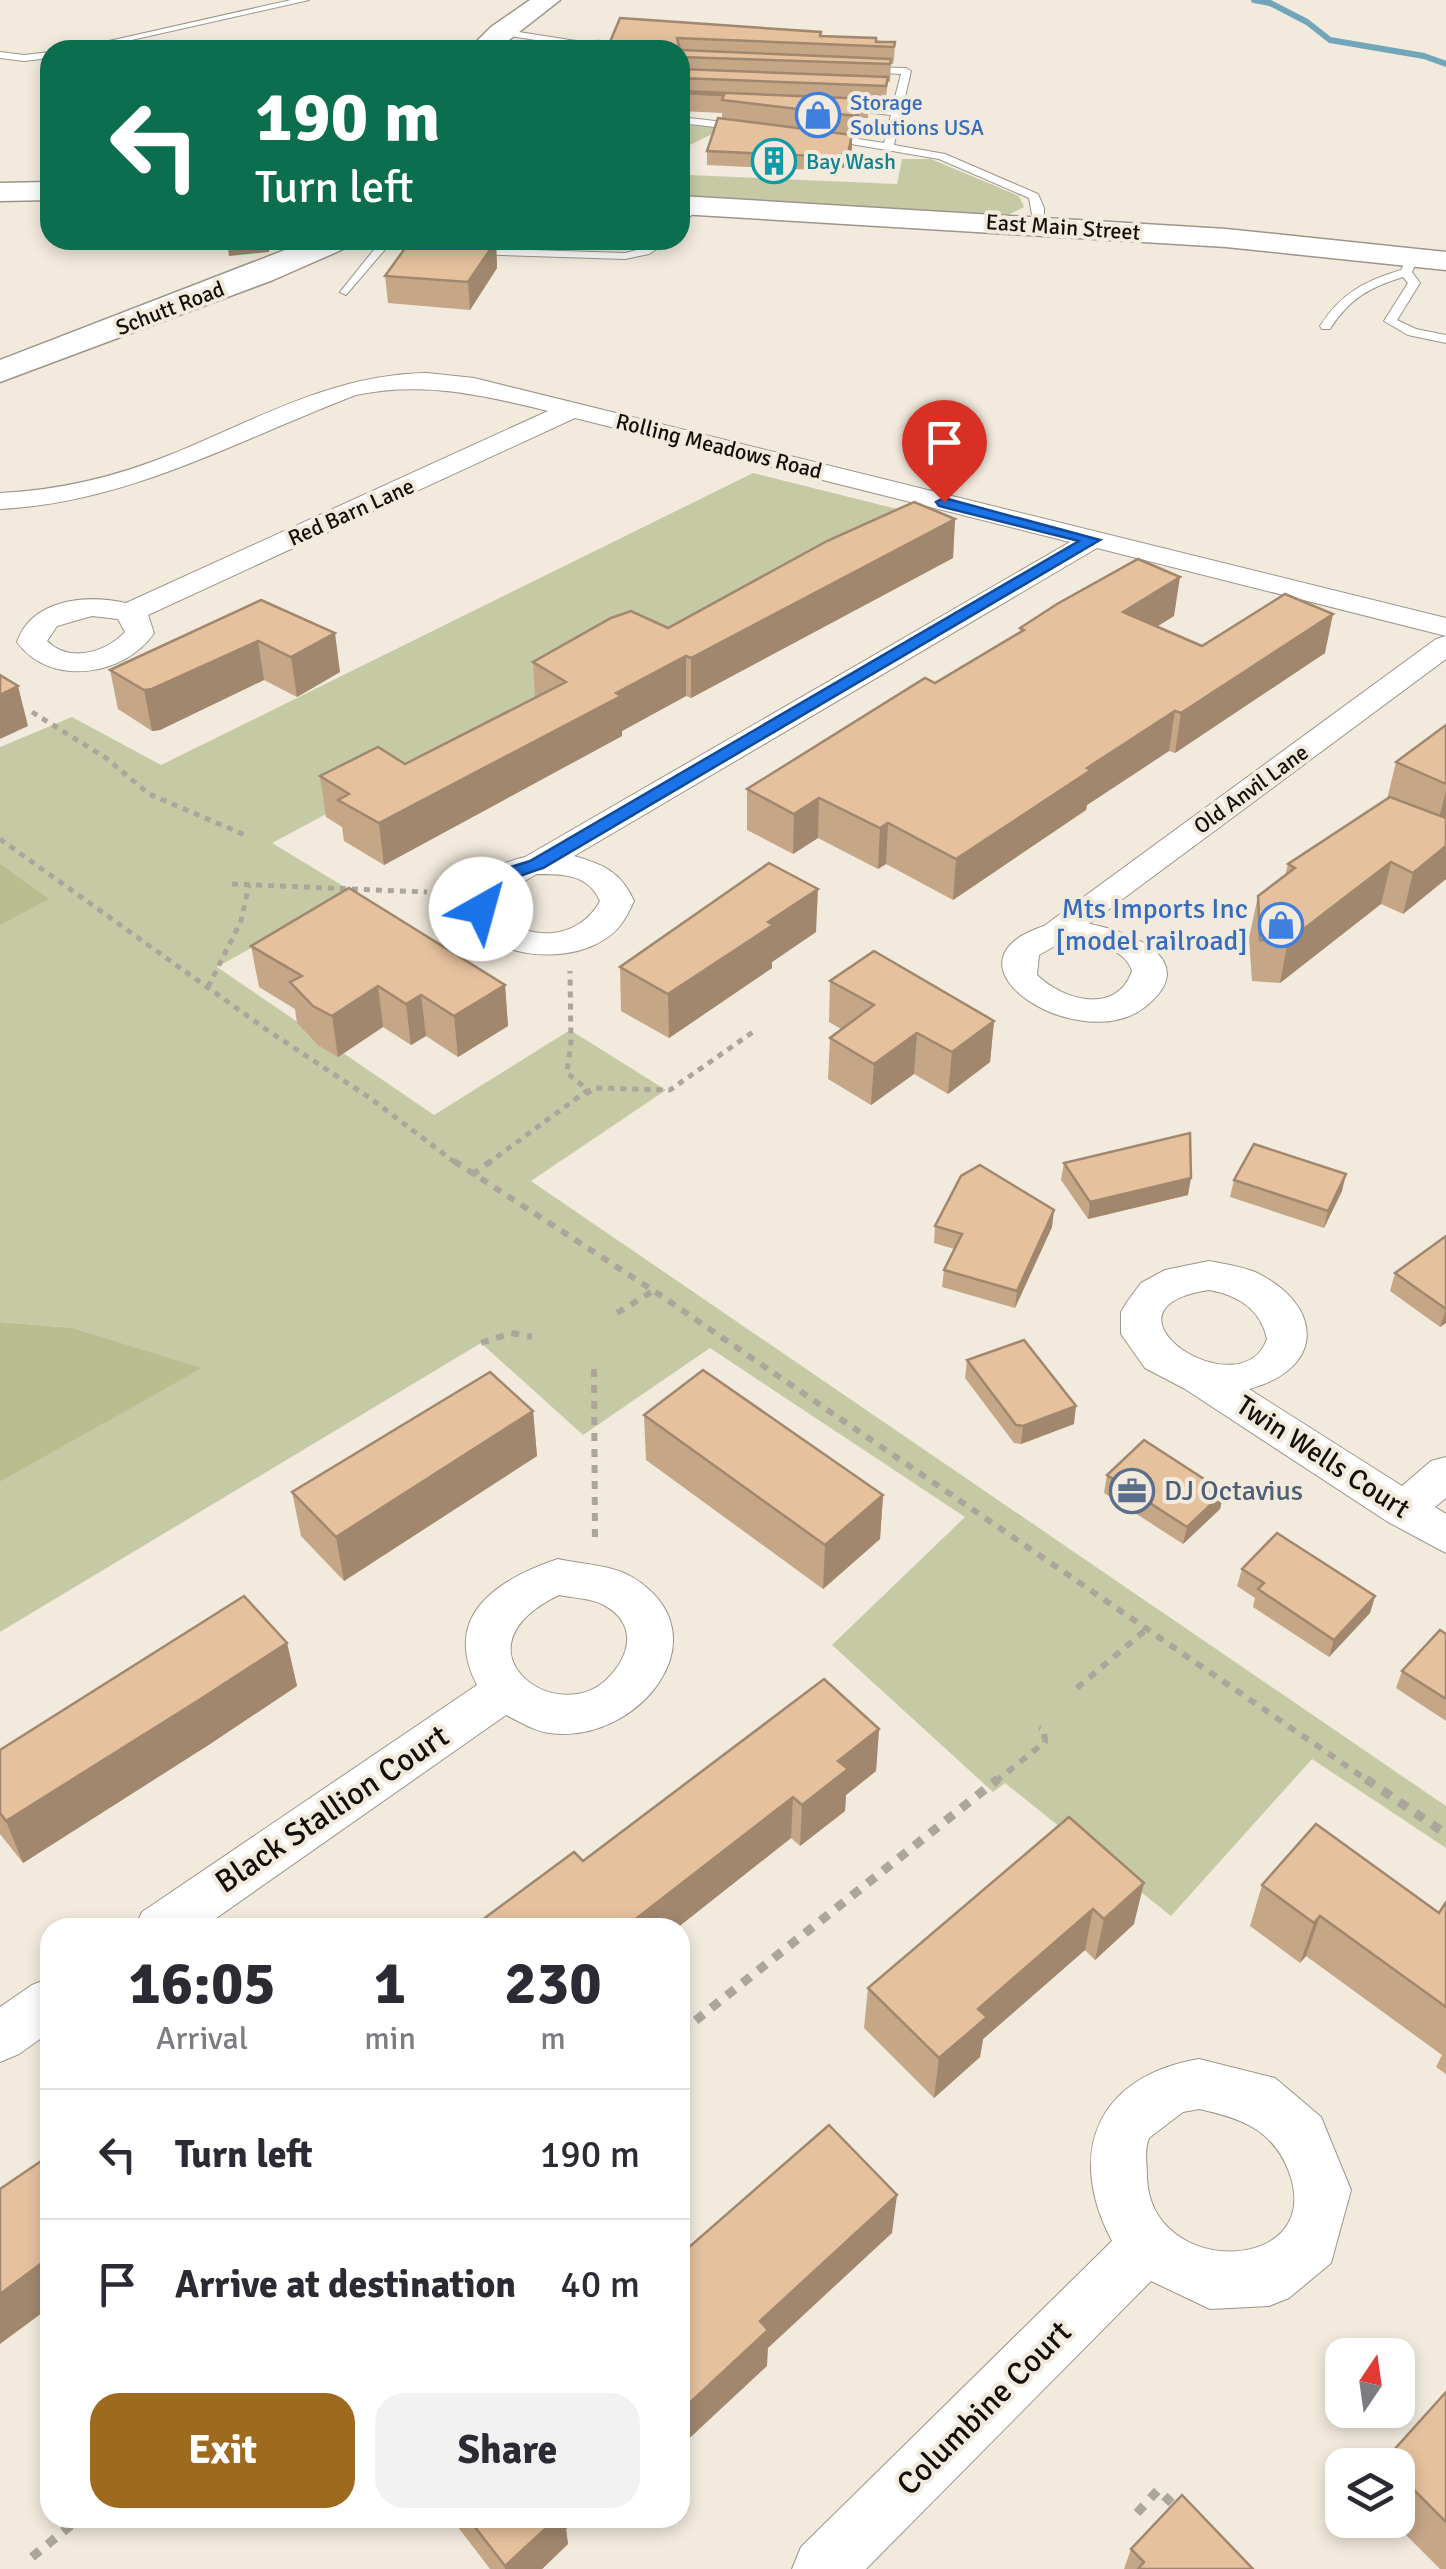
<!DOCTYPE html>
<style>
:root{--surface:#fff;--page:#f2f2f3;--text:#2b2b33;--muted:#7c7c81;--line:#e1e1e2;--accent:#9d6a20}
body{margin:0;font-family:Signika,sans-serif;background:var(--page);color:var(--text);height:100vh;display:flex;flex-direction:column;font-size:38px;white-space:nowrap}
*{box-sizing:border-box;margin:0}
p{font-size:32px;color:var(--muted)}
.icon{flex:none;width:55px;height:55px;fill:none;stroke:currentColor;stroke-width:2;stroke-linecap:round;stroke-linejoin:round}
.map{position:relative;flex:1;overflow:hidden}
.sheet{position:absolute;left:40px;top:1918px;width:650px;height:610px;display:flex;flex-direction:column;background:var(--surface);border-radius:30px;box-shadow:0 5px 15px #0003}
.sheet>*{flex:none}
.guide{position:absolute;left:40px;top:40px;width:650px;height:210px;border-radius:30px;box-shadow:0 5px 15px #0003;background:#0b6e4f;color:#fff;overflow:hidden}
.needle{width:65px;rotate:13deg}
.fabs{position:absolute;left:1325px;top:2338px;display:grid;gap:20px}
.fabs a{display:grid;place-items:center;width:90px;height:90px;border-radius:20px;background:var(--surface);box-shadow:0 5px 15px #0003;font-size:50px}
.pin{position:absolute;display:grid;place-items:center;width:85px;height:85px;color:#fff;margin:-102px -42px;border-radius:50% 50% 50% 0;rotate:-45deg;box-shadow:0 0 10px #0007}
.pin .icon{rotate:45deg}
.me{position:absolute;width:110px;margin:-55px;rotate:38deg;stroke-linejoin:round;filter:drop-shadow(0 0 8px #0008)}
.turn{display:flex;align-items:center;gap:35px;height:210px;padding:0 50px;font-size:45px}
.turn .icon{width:130px;height:130px;stroke-width:2.5}
.turn b{display:block;font-size:70px;line-height:85px}
.eta{display:flex;justify-content:space-evenly;align-items:center;height:170px;text-align:center}
.eta b{font-size:60px;font-weight:800;line-height:70px}
.button{display:flex;gap:20px;margin-top:auto;padding:20px 50px}
.button a{flex:1;height:115px;border-radius:30px;background:var(--accent);color:#fff;font-size:40px;font-weight:800;line-height:115px;text-align:center}
.button a+a{background:var(--page);color:var(--text)}
ul{padding:0;list-style:none}
li{display:flex;align-items:center;gap:30px;height:130px;padding:0 50px;border-top:2px solid var(--line)}
li div{flex:1}
li b{display:block;font-size:38px}
li em{font-style:normal}
.map>svg:first-child{display:block}
</style>
<div class="map">
<svg width="1446" height="2569" viewBox="0 0 1446 2569">
<rect width="100%" height="100%" fill="#f2eadd"/>
<!-- green -->
<g fill="#c5caa5">
<polygon points="680,125 718,127 714,133 690,145 681,166 690,175 897,184 902,159 931,159 1019,196 1024,207 1008,215 680,196"/>
<polygon points="753,473 897,509 272,843 353,892 217,967 434,1115 570,1030 666,1090 531,1181 1446,1806 1446,1848 1312,1759 1171,1916 1005,1783 993,1792 832,1645 965,1517 710,1348 583,1435 481,1343 0,1632 0,1482 201,1368 73,1328 0,1322 0,747 72,717 161,765"/>
</g>
<!-- forest -->
<g fill="#b9be90">
<polygon points="0,864 49,899 0,925"/>
<polygon points="0,1322 73,1328 202,1368 0,1482"/>
</g>
<g fill="none" stroke-linecap="round" stroke-linejoin="round">
<!-- stream -->
<polyline stroke="#71a5ba" stroke-width="6" points="1254,0 1270,3 1307,22 1330,40 1424,56 1446,64"/>
<defs>
<g id="lane">
<polygon points="291,0 309,0 87,50 69,50"/>
<polygon points="500,29 576,41 577,50 567,50 568,45 497,34"/>
<polygon points="0,52 24,55 50,52 50,58 24,61 0,58"/>
<polygon points="862,67 906,68 911,71 894,145 945,154 1038,194 1044,208 1044,227 1034,225 1029,198 939,159 822,139 826,134 884,143 891,115 837,109 842,106 892,109 901,74 865,72"/>
<polygon points="680,117 742,124 747,127 742,130 680,123"/>
<polygon points="691,204 700,206 680,227 680,217"/>
<polygon points="344,240 433,245 439,248 433,251 387,247 346,295 340,292 377,246"/>
<polygon points="656,240 670,240 649,254 625,259 471,254 465,251 471,248 625,253 641,249"/>
<path d="M1409,254L1419,256L1412,272L1420,283L1397,320L1416,329L1446,335V343L1408,335L1384,321L1408,283L1403,277C1370,287 1349,299 1330,329H1322L1320,326C1341,293 1365,281 1401,270Z"/>
</g>
<g id="street">
<path d="M427,373L474,378L1446,618V636L1097,548L574,856C603,864 621,872 634,901C627,916 620,930 605,939C572,961 514,960 483,934C475,928 470,918 464,909C472,877 495,864 525,857L1070,542L575,418L148,615L154,633C125,676 50,688 17,642C32,599 86,594 126,603L548,411C483,395 423,381 356,395C238,440 128,503 0,509V493C61,490 115,477 172,454C255,420 334,374 427,373ZM92,616L118,619L125,632C105,653 69,663 47,641L57,626ZM537,874C563,874 588,874 600,901C580,940 524,945 498,909L503,893Z"/>
<path d="M1446,636V659L1089,924C1130,931 1204,960 1145,1007C1081,1058 929,964 1044,926L1436,639ZM1060,943C1083,942 1124,944 1132,971C1117,1015 1064,1001 1037,975L1039,955Z"/>
<path d="M1209,1261C1224,1264 1241,1266 1255,1272C1323,1304 1327,1368 1249,1389L1402,1486L1431,1461L1446,1457V1498L1435,1507L1446,1514V1553L1388,1522L1185,1389L1145,1368L1121,1334V1312L1127,1302L1141,1283L1165,1270ZM1209,1290C1237,1295 1261,1309 1267,1339C1241,1412 1084,1309 1209,1290Z"/>
<path d="M558,1559C581,1564 612,1565 632,1577C728,1635 637,1746 549,1733C534,1731 520,1722 506,1715L202,1928H135L142,1912L477,1685C441,1615 498,1579 558,1559ZM559,1595C572,1598 591,1598 604,1605C638,1624 631,1656 606,1680C554,1728 449,1648 559,1595Z"/>
<polygon points="50,1978 50,2032 19,2054 0,2062 0,2007 32,1985"/>
<path d="M1199,2059L1275,2078L1321,2117L1351,2190L1331,2263L1289,2298L1269,2306L1210,2309L1151,2281L866,2569H792L801,2547L1112,2241C1065,2152 1098,2076 1199,2059ZM1199,2109C1240,2118 1273,2129 1289,2172C1327,2274 1150,2280 1147,2177C1147,2164 1144,2150 1149,2138L1183,2112Z"/>
</g>
<g id="secondary">
<polygon points="530,0 560,0 496,50 468,50 491,27"/>
<polygon points="50,182 50,200 0,201 0,183"/>
<polygon points="680,196 1226,229 1446,252 1446,270 1226,247 680,214"/>
<polygon points="311,240 352,240 348,247 273,280 0,382 0,360"/>
</g>
</defs>
<!-- lane casing -->
<use href="#lane" stroke="#9d958a" stroke-width="2"/>
<!-- street casing -->
<use href="#street" stroke="#9d958a" stroke-width="2"/>
<!-- secondary casing -->
<use href="#secondary" stroke="#9d958a" stroke-width="3"/>
<!-- path-far2 -->
<g stroke="#aca59b" stroke-width="5" stroke-dasharray="6 6" stroke-linecap="butt">
<polyline points="32,712 106,758 149,794 245,835"/>
<polyline points="0,839 267,1030 370,1098 457,1164"/>
<polyline points="232,884 427,892"/>
<polyline points="208,987 241,921 249,885"/>
<polyline points="586,1094 596,1088 670,1090 753,1032"/>
<polyline points="487,1164 588,1090 567,1073 571,1042 570,971"/>
</g>
<!-- path-far1 -->
<g stroke="#aca59b" stroke-width="6" stroke-dasharray="8 8" stroke-linecap="butt">
<polyline points="454,1161 660,1295 1370,1782"/>
<polyline points="472,1175 491,1161"/>
<polyline points="617,1313 653,1291"/>
<polyline points="481,1343 511,1333 532,1337"/>
<polyline points="594,1369 595,1543"/>
<polyline points="1077,1688 1148,1628"/>
<polyline points="995,1782 1045,1742 1044,1730 1039,1728"/>
</g>
<!-- path -->
<g stroke="#aca59b" stroke-width="9" stroke-dasharray="10 10" stroke-linecap="butt">
<polyline points="1366,1779 1446,1834"/>
<polyline points="680,2033 998,1779"/>
<polyline points="1137,2513 1158,2490 1179,2510"/>
<polyline points="32,2557 80,2518"/>
</g>
<!-- lane -->
<use href="#lane" fill="#fff" fill-rule="evenodd"/>
<!-- street -->
<use href="#street" fill="#fff" fill-rule="evenodd"/>
<!-- secondary -->
<use href="#secondary" fill="#fff" fill-rule="evenodd"/>
</g>
<!-- wall -->
<g fill="#c5a687">
<polygon points="620,18 895,42 894,60 893,64 891,64 890,82 888,82 885,104 869,104 868,118 859,118 855,135 722,118 722,113 680,111 680,50 610,42"/>
<polygon points="852,135 852,148 847,166 835,171 707,165 707,151"/>
<polygon points="496,241 497,268 470,310 388,303 385,276"/>
<polygon points="955,519 953,558 691,698 686,696 622,731 622,736 384,865 344,841 342,827 326,817 320,776 405,764 535,698 533,662 668,628"/>
<polygon points="261,600 340,672 297,697 264,680 160,730 152,731 118,709 110,670"/>
<polygon points="1174,616 1157,626 1202,646 1325,653 1175,753 1169,751 1087,805 1086,810 953,900 886,864 878,869 818,838 793,854 747,830 747,789 935,683 1020,632 1020,628"/>
<polygon points="1446,725 1446,879 1403,914 1381,904 1280,983 1252,981 1249,938 1258,896 1285,876 1288,864 1387,799 1396,762"/>
<polygon points="816,932 772,962 772,968 669,1038 621,1011 620,967"/>
<polygon points="251,946 505,985 508,1026 458,1057 426,1036 411,1045 383,1027 338,1057 319,1046 297,1023 295,1009 259,987"/>
<polygon points="830,981 994,1021 990,1062 948,1094 914,1074 871,1105 828,1079 830,1038 841,1029 829,1022"/>
<polygon points="1064,1163 1188,1195 1088,1219 1061,1180"/>
<polygon points="1234,1180 1342,1191 1324,1228 1230,1197"/>
<polygon points="935,1226 1052,1227 1015,1308 942,1287 944,1270 954,1249 934,1243"/>
<polygon points="1446,1236 1446,1323 1440,1327 1390,1291 1395,1273"/>
<polygon points="967,1360 1074,1424 1021,1444 1014,1443 965,1378"/>
<polygon points="533,1411 537,1456 344,1581 301,1536 292,1492"/>
<polygon points="644,1415 883,1495 880,1539 823,1589 646,1460"/>
<polygon points="1107,1475 1224,1492 1220,1509 1183,1544 1104,1493"/>
<polygon points="1242,1569 1375,1596 1370,1613 1329,1657 1253,1607 1255,1598 1237,1586"/>
<polygon points="1446,1634 1446,1721 1396,1688 1402,1671"/>
<polygon points="287,1643 297,1686 210,1744 23,1863 0,1834 0,1750"/>
<polygon points="879,1729 876,1771 846,1795 845,1811 800,1846 791,1838 677,1928 483,1928 482,1920 583,1861"/>
<polygon points="1069,1817 1134,1924 1095,1960 1085,1950 983,2039 980,2057 934,2098 864,2028 868,1988"/>
<polygon points="1262,1885 1439,1913 1446,1902 1446,2074 1436,2067 1442,2055 1306,1956 1300,1963 1250,1926"/>
<polygon points="1446,2392 1446,2569 1440,2569 1391,2520 1398,2520 1398,2465 1382,2465"/>
<polygon points="451,2518 579,2518 566,2529 568,2544 542,2569 490,2569"/>
<polygon points="1131,2549 1253,2569 1124,2569"/>
</g>
<!-- shaded-wall -->
<g fill="#a0876e">
<polygon points="859,100 859,118 855,135 856,116"/>
<polygon points="852,135 852,148 847,166 835,171 835,157"/>
<polygon points="227,240 270,240 269,252 229,256"/>
<polygon points="496,241 497,268 470,310 468,282"/>
<polygon points="955,519 953,558 691,698 691,658"/>
<polygon points="1180,577 1174,616 1118,651 1123,612"/>
<polygon points="1333,614 1325,653 1175,753 1181,713"/>
<polygon points="335,633 340,672 297,697 291,657"/>
<polygon points="258,641 264,680 160,730 152,731 144,690"/>
<polygon points="686,656 686,696 622,731 622,736 384,865 379,823"/>
<polygon points="18,686 28,726 0,739 0,695"/>
<polygon points="1175,711 1169,751 1087,805 1086,810 953,900 956,859 1087,768"/>
<polygon points="1446,790 1446,820 1437,827"/>
<polygon points="819,798 818,838 793,854 794,814"/>
<polygon points="888,823 886,864 878,869 880,828"/>
<polygon points="1446,846 1446,879 1403,914 1413,873"/>
<polygon points="1391,862 1381,904 1280,983 1288,941"/>
<polygon points="818,889 816,932 772,962 772,968 669,1038 668,994 768,922"/>
<polygon points="505,985 508,1026 458,1057 454,1016"/>
<polygon points="378,986 383,1027 338,1057 332,1016"/>
<polygon points="421,995 426,1036 411,1045 406,1004"/>
<polygon points="994,1021 990,1062 948,1094 952,1052"/>
<polygon points="917,1033 914,1074 871,1105 874,1064"/>
<polygon points="1346,1174 1342,1191 1324,1228 1328,1211"/>
<polygon points="1191,1178 1188,1195 1088,1219 1090,1202"/>
<polygon points="1054,1210 1052,1227 1015,1308 1017,1291"/>
<polygon points="1446,1309 1446,1323 1440,1327"/>
<polygon points="1076,1406 1074,1424 1021,1444 1023,1426"/>
<polygon points="533,1411 537,1456 344,1581 336,1537"/>
<polygon points="1224,1492 1220,1509 1183,1544 1187,1527"/>
<polygon points="883,1495 880,1539 823,1589 825,1545"/>
<polygon points="1375,1596 1370,1613 1329,1657 1334,1640"/>
<polygon points="287,1643 297,1686 210,1744 23,1863 6,1821"/>
<polygon points="879,1729 876,1771 846,1795 845,1811 800,1846 802,1805 838,1761"/>
<polygon points="793,1797 791,1838 677,1928 624,1928"/>
<polygon points="1144,1883 1134,1924 1095,1960 1104,1919"/>
<polygon points="1093,1909 1085,1950 983,2039 980,2057 934,2098 939,2058 978,2009"/>
<polygon points="1320,1916 1306,1956 1300,1963 1314,1923"/>
<polygon points="897,2195 892,2233 768,2348 767,2366 680,2447 680,2412 760,2321"/>
<polygon points="50,2257 50,2307 0,2344 0,2294"/>
<polygon points="557,2518 579,2518 566,2529 568,2544 542,2569 505,2569 505,2566"/>
</g>
<!-- building -->
<g fill="#e5c19d" stroke="#a0876e" stroke-width="2.5">
<polygon points="620,18 821,32 820,36 876,38 876,42 895,42 894,47 677,38 680,50 594,50 598,41 610,42"/>
<polygon points="680,50 891,59 890,64 680,57"/>
<polygon points="680,69 888,77 886,86 680,78"/>
<polygon points="680,91 869,99 859,100 856,116 722,100 724,95 680,93"/>
<polygon points="718,118 852,135 848,153 835,157 707,151"/>
<polygon points="411,240 484,240 496,241 468,282 385,276"/>
<polygon points="914,502 955,519 691,658 686,656 616,693 621,696 379,823 338,800 349,794 320,776 378,747 405,764 566,682 533,662 611,618 631,611 668,628 827,541"/>
<polygon points="1138,559 1180,577 1123,612 1202,646 1285,594 1333,614 1181,713 1175,711 1087,768 1091,770 956,859 888,823 880,828 819,798 794,814 747,789 925,678 935,683 1024,630 1020,628 1057,604"/>
<polygon points="261,600 335,633 291,657 258,641 152,689 144,690 110,670"/>
<polygon points="0,675 18,686 0,695"/>
<polygon points="1446,725 1446,784 1396,762"/>
<polygon points="1390,797 1446,818 1446,846 1413,873 1391,862 1288,941 1260,940 1258,896 1295,868 1288,864"/>
<polygon points="769,863 818,889 768,922 773,925 668,994 620,967"/>
<polygon points="349,888 505,985 454,1016 421,995 406,1004 378,986 332,1016 313,1006 290,982 302,976 251,946"/>
<polygon points="874,951 994,1021 952,1052 917,1033 874,1064 830,1038 874,1005 830,981"/>
<polygon points="1190,1133 1191,1178 1090,1202 1064,1163"/>
<polygon points="1254,1144 1346,1174 1328,1211 1234,1180"/>
<polygon points="980,1165 1054,1210 1017,1291 944,1270 962,1234 935,1226 961,1176"/>
<polygon points="1446,1236 1446,1309 1395,1273"/>
<polygon points="1024,1340 1076,1406 1023,1426 1016,1425 967,1360"/>
<polygon points="703,1370 883,1495 825,1545 644,1415"/>
<polygon points="490,1372 533,1411 336,1537 292,1492"/>
<polygon points="1144,1440 1224,1492 1187,1527 1107,1475"/>
<polygon points="1277,1533 1375,1596 1334,1640 1258,1589 1264,1583 1242,1569"/>
<polygon points="244,1596 287,1643 199,1700 6,1821 0,1813 0,1750"/>
<polygon points="1440,1630 1446,1634 1446,1699 1402,1671"/>
<polygon points="824,1679 879,1729 838,1761 848,1769 802,1805 793,1797 624,1928 488,1928 482,1920 574,1852 583,1861"/>
<polygon points="1069,1817 1144,1883 1104,1919 1093,1909 978,2009 987,2017 939,2058 868,1988"/>
<polygon points="1316,1824 1439,1913 1446,1902 1446,2007 1320,1916 1314,1923 1262,1885"/>
<polygon points="829,2125 897,2195 760,2321 768,2330 680,2412 680,2255"/>
<polygon points="50,2155 50,2257 0,2294 0,2189"/>
<polygon points="1446,2392 1446,2522 1398,2474 1398,2465 1388,2465 1384,2461"/>
<polygon points="1182,2495 1253,2569 1138,2569 1144,2562 1131,2549"/>
<polygon points="468,2518 557,2518 505,2566"/>
</g>
<!-- route -->
<path fill="#1a73e8" stroke="#114b97" stroke-width="2.5" d="M944,498L1100,540L543,868C510,879 501,881 488,913H474L473,897L495,872L530,861L1079,541L939,506L936,502Z"/>
<!-- icons -->
<defs>
<symbol id="shop-ring" viewBox="-11 -11 22 22"><circle r="9.5" fill="#f2eadd" stroke="#3f7fe0" stroke-width="1.5"/><path d="M-5-2.5h2.3a2.7 3.5 0 0 1 5.4 0H5L5.5 6h-11ZM-1.5-2.5h3a1.5 2.3 0 0 0-3 0Z" fill="#3f7fe0"/></symbol>
<symbol id="building-ring" viewBox="-11 -11 22 22"><circle r="9.5" fill="#f2eadd" stroke="#0f9aa8" stroke-width="1.5"/><path d="M-4-6H4V6H1V3H-1V6H-4ZM-2.5-4.3h1.7v1.8h-1.7ZM.8-4.3h1.7v1.8H.8ZM-2.5-1h1.7V.8h-1.7ZM.8-1h1.7V.8H.8Z" fill="#0f9aa8"/></symbol>
<symbol id="office-ring" viewBox="-11 -11 22 22"><circle r="9.5" fill="#f2eadd" stroke="#5c6f8a" stroke-width="1.5"/><path d="M-6-3h4V-5.5h4V-3h4V5H-6ZM-1-4.5V-3h2v-1.5ZM-6 0V1H6V0Z" fill="#5c6f8a"/></symbol>
</defs>
<g fill-rule="evenodd">
<use href="#shop-ring" x="793" y="90" width="50" height="50"/>
<use href="#building-ring" x="749" y="136" width="50" height="50"/>
<use href="#shop-ring" x="1256" y="900" width="50" height="50"/>
<use href="#office-ring" x="1107" y="1466" width="50" height="50"/>
</g>
<g text-anchor="middle" dominant-baseline="central" stroke-width="8" stroke-linejoin="round" paint-order="stroke">
<!-- far-shop labels -->
<g font-size="22" fill="#366cbe" stroke="#f2eadd" text-anchor="start">
<text x="850" y="102">Storage<tspan x="850" dy="25">Solutions USA</tspan></text>
</g>
<!-- far-culture labels -->
<g font-size="22" fill="#0d838f" stroke="#f2eadd" text-anchor="start">
<text x="806" y="161">Bay Wash</text>
</g>
<!-- far-street labels -->
<g font-size="22" fill="#120f0b" stroke="#f2eadd">
<text transform="translate(1063 227) rotate(4)">East Main Street</text>
<text transform="translate(170 308) rotate(-21)">Schutt Road</text>
<text transform="translate(719 446) rotate(14)">Rolling Meadows Road</text>
<text transform="translate(351 512) rotate(-24)">Red Barn Lane</text>
<text transform="translate(1251 789) rotate(-36)">Old Anvil Lane</text>
</g>
<!-- shop labels -->
<g font-size="28" fill="#366cbe" stroke="#f2eadd" text-anchor="end">
<text x="1248" y="909">Mts Imports Inc<tspan x="1248" dy="32">[model railroad]</tspan></text>
</g>
<!-- street labels -->
<g font-size="28" fill="#120f0b" stroke="#f2eadd">
<text transform="translate(1323 1457) rotate(33)">Twin Wells Court</text>
</g>
<!-- service labels -->
<g font-size="28" fill="#4e5e75" stroke="#f2eadd" text-anchor="start">
<text x="1164" y="1491">DJ Octavius</text>
</g>
<!-- near-street labels -->
<g font-size="32" fill="#120f0b" stroke="#f2eadd">
<text transform="translate(332 1809) rotate(-34)">Black Stallion Court</text>
<text transform="translate(984 2408) rotate(-45)">Columbine Court</text>
</g>
</g>
</svg>
<div class="fabs">
<a><svg class="needle" viewBox="-14 -14 28 28"><path d="M0-13l5 13h-10z" fill="#e53935"/><path d="M0 13l5-13h-10z" fill="#7c7c81"/></svg></a>
<a><svg class="icon" aria-label="layers" viewBox="0 0 24 24"><path d="M12 4l9 5-9 5-9-5zM3 14l9 5 9-5"/></svg></a>
</div>
<div class="pin" style="left:944px;top:502px;background:#d93025"><svg class="icon" aria-label="arrive" viewBox="0 0 24 24"><path d="M6 21V4h12l-3 4 3 4H6"/></svg></div>
<svg class="me" style="left:481px;top:909px" viewBox="-20 -20 40 40"><circle r="19" fill="#fff"/><path d="M0-13L10 11 0 6-10 11z" fill="#1a73e8"/></svg>
<div class="guide">
<div class="turn"><svg class="icon" aria-label="left" viewBox="0 0 24 24"><path d="M17 20v-9H6M10 6l-5 5 5 5"/></svg><div><b>190 m</b>Turn left</div></div>
</div>
<section class="sheet">
<div class="eta">
<div><b>16:05</b><p>Arrival</p></div>
<div><b>1</b><p>min</p></div>
<div><b>230</b><p>m</p></div>
</div>
<ul>
<li><svg class="icon" aria-label="left" viewBox="0 0 24 24"><path d="M17 20v-9H6M10 6l-5 5 5 5"/></svg><div><b>Turn left</b></div><em>190 m</em></li>
<li><svg class="icon" aria-label="arrive" viewBox="0 0 24 24"><path d="M6 21V4h12l-3 4 3 4H6"/></svg><div><b>Arrive at destination</b></div><em>40 m</em></li>
</ul>
<div class="button"><a>Exit</a><a>Share</a></div>
</section>
</div>
